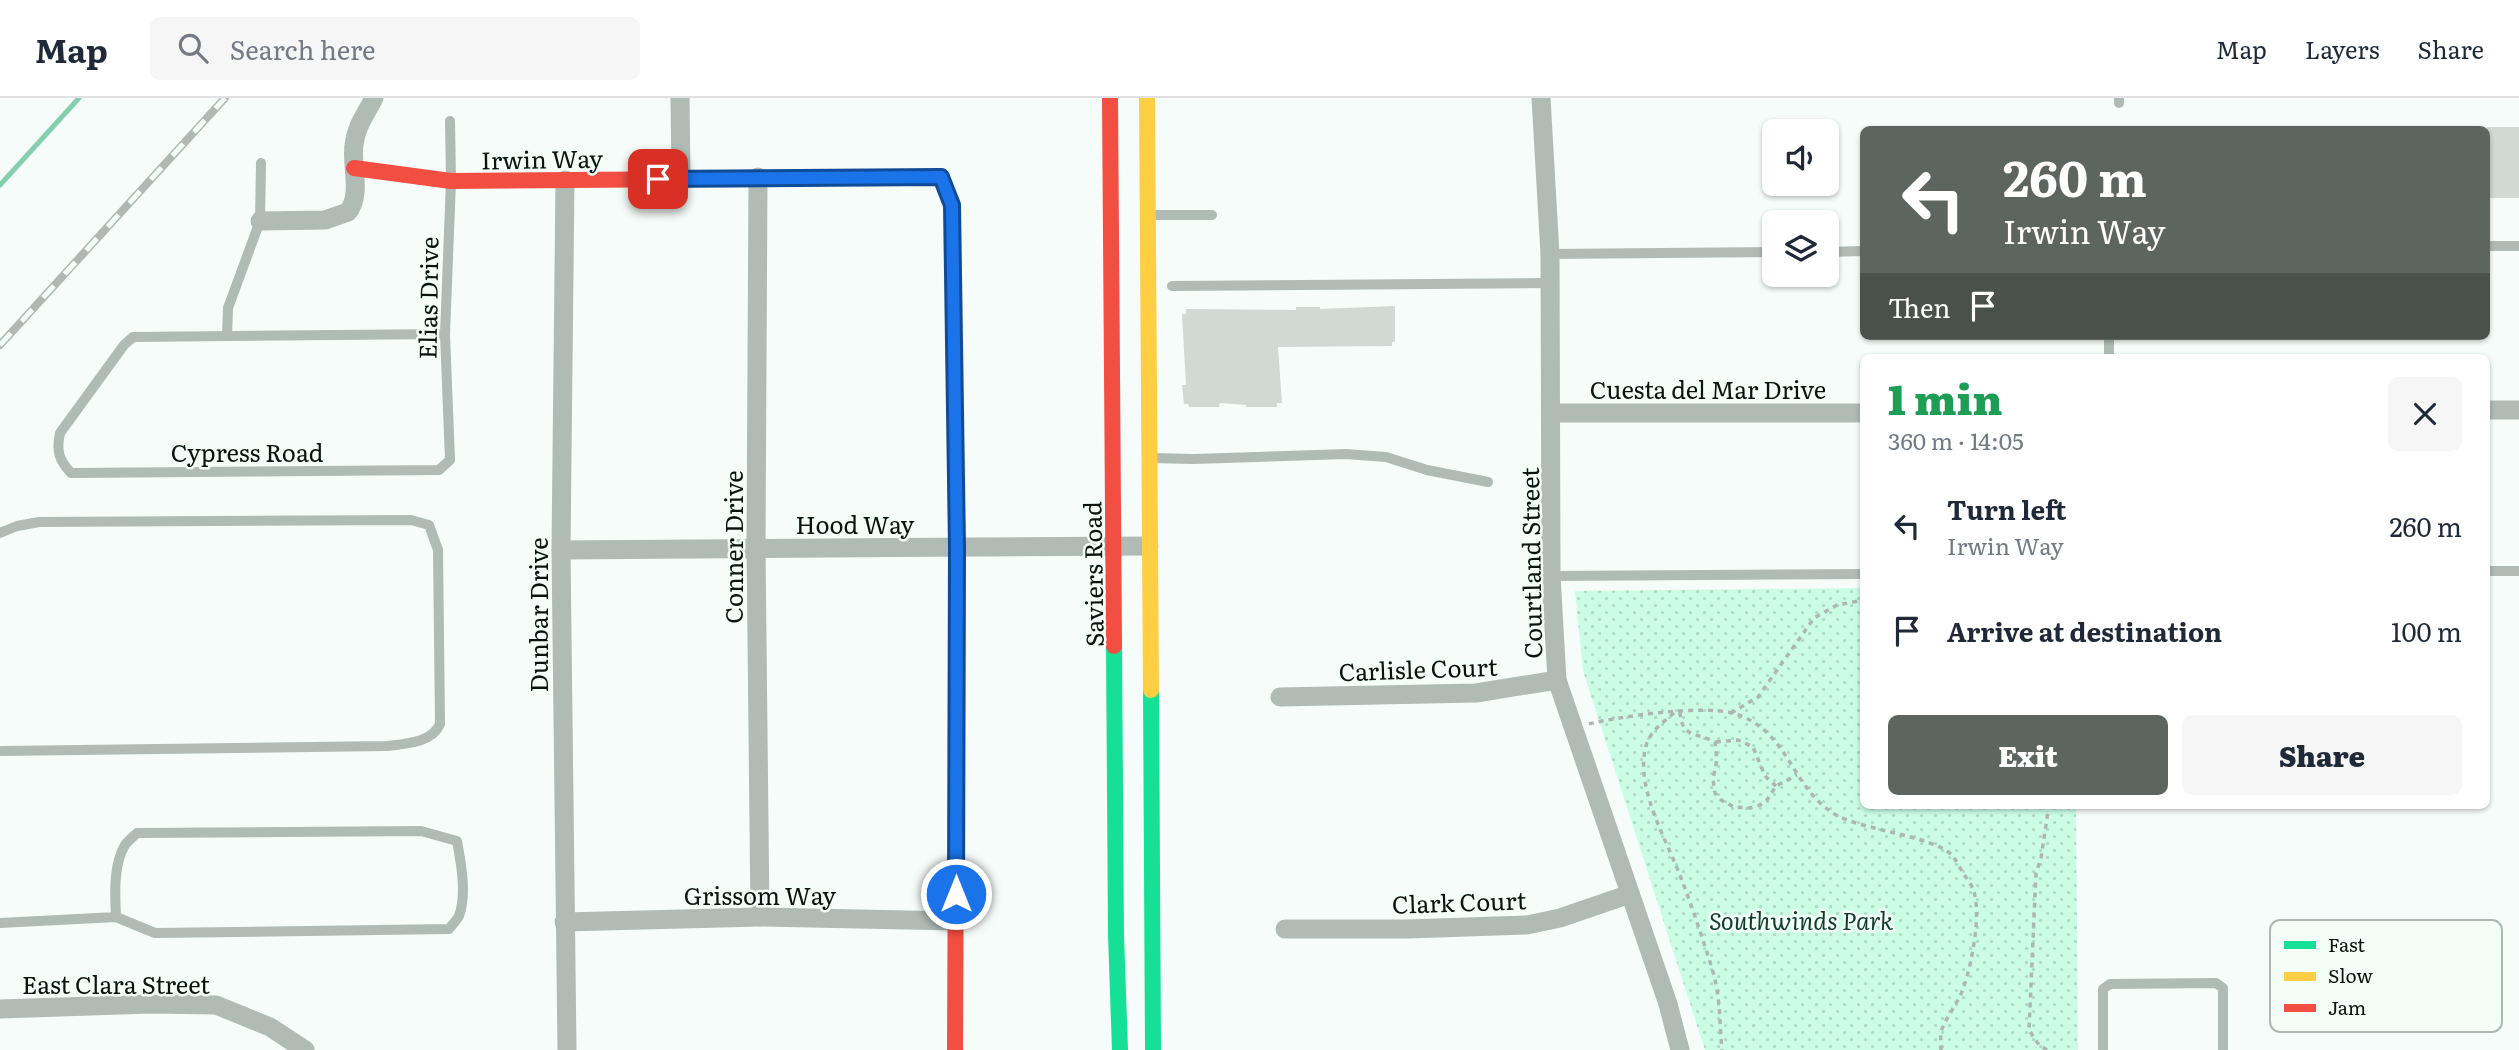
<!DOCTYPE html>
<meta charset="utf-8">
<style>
:root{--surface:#fff;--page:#f6f6f7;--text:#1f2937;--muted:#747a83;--line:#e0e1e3;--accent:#5d6560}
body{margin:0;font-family:Literata,serif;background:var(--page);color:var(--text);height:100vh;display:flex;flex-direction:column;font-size:26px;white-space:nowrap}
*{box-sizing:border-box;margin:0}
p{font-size:23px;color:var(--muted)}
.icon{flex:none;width:38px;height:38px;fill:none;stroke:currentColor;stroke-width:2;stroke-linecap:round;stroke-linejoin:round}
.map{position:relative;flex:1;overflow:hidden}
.drawer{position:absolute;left:1860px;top:256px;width:630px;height:455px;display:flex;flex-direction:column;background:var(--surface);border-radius:10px;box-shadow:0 2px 5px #0004}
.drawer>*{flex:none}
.hud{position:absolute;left:1860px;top:28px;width:630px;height:214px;border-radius:10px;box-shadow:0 2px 5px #0004;background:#5d6560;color:#fff;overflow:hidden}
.fabs{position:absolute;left:1762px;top:21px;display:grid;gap:14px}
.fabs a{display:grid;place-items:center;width:77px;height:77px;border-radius:10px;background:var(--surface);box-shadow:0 2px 5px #0004;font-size:35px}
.pin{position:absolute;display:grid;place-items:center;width:60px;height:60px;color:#fff;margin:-30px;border-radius:14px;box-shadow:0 4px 10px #0006}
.me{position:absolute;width:77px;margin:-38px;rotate:0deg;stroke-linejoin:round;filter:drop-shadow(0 0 5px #0008)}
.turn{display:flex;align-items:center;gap:24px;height:147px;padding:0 28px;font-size:32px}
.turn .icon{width:91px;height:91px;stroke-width:2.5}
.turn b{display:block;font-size:49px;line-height:60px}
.then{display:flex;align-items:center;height:66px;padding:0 28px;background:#0003;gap:14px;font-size:26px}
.round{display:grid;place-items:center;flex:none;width:74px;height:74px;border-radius:10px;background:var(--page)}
.overview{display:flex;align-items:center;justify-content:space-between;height:119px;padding:0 28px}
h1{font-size:42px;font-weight:800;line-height:52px;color:#1e9e55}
.primary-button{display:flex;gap:14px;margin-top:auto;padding:14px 28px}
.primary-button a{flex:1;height:80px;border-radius:10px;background:var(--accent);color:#fff;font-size:28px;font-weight:800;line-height:80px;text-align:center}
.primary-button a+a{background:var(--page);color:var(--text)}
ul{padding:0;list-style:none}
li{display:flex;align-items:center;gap:21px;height:105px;padding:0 28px}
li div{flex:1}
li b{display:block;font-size:26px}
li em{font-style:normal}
header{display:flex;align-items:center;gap:42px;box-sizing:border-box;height:98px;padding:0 35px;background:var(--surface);border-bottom:2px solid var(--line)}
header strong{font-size:33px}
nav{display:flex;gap:38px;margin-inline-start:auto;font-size:24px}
.search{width:490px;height:63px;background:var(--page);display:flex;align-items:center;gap:18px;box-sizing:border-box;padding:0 24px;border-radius:10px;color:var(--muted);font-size:26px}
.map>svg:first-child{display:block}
</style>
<header>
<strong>Map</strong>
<div class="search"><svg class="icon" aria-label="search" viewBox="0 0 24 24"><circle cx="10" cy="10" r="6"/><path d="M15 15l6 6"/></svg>Search here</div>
<nav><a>Map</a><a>Layers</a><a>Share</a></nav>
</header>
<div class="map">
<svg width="2519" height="952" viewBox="0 0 2519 952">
<defs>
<pattern id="green-dots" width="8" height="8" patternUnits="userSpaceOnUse" patternTransform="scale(1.75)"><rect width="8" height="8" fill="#cbfde5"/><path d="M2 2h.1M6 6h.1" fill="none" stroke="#add8c3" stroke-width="1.8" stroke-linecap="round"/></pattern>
</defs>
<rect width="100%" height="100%" fill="#f6fcf9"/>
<!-- green -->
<polygon fill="url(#green-dots)" points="1864,490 1864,707 2076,707 2078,952 1705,952 1583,573 1575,493"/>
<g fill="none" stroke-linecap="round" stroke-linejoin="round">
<!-- stream -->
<polyline stroke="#85cfaf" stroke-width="5" points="0,87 79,0"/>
</g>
<!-- building -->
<g fill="#d1d9d5">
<rect x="2487" y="29" width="32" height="71"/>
<polygon points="1395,208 1395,244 1392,244 1392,248 1278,249 1282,305 1277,305 1277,309 1246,309 1246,307 1220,305 1219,309 1189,309 1188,306 1184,306 1182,287 1186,287 1182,216 1186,216 1186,211 1296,212 1296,209 1320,209 1320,211"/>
</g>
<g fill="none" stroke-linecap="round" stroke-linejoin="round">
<!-- path -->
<g stroke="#aeb6b2" stroke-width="3.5" stroke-dasharray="5 5" stroke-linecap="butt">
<path d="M1680,614C1682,640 1695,634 1715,644L1717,662L1713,681L1715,695L1721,702L1734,709L1750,710L1760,707L1767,702L1776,688L1797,677"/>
<path d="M1674,615C1662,625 1648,635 1645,652C1637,692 1665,739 1679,775C1691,805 1701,836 1711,867C1721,899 1719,920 1722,952"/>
<polyline points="1731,615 1758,599 1814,520 1837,507 1864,502"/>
<path d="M1589,626C1621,618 1702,607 1732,615C1790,631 1789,689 1836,717C1866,733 1930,737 1952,757C1956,762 1960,770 1963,775C1967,781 1972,787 1974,794C1981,817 1972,865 1964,888C1959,904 1948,916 1942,931C1940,937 1941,945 1941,952"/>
<polyline points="1716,644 1738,642 1753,649 1765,678 1776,688"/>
<polyline points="2047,952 2039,947 2029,932 2036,775 2041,760 2049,707"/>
</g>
<!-- lane -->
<g stroke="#afbbb4" stroke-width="10">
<polyline points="2119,0 2119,5"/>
<polyline points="1149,117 1212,117"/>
<polyline points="2487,148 2519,148"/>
<polyline points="1827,154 1864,153"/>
<polyline points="1550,156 1774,154"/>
<polyline points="1172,188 1550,185"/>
<path d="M445,236L133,239L124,247L60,335C56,353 59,362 71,375L439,372L450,362L445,236L451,83L450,23"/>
<polyline points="227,238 228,210 260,123 261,65"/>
<polyline points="2109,238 2109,259"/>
<polyline points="1149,360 1194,361 1346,356 1386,359 1427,372 1488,384"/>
<path d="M0,435L17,428L39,424L411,422L429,427L438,452L440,626C432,645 405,646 387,648L0,653"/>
<polyline points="2487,473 2519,473"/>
<polyline points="1551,478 1864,476"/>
<path d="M0,825L116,819L155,835L449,831C452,827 457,822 459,818C467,796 461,765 457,743L421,733L137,735C133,739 128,743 125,747C113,767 115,797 116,819"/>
<polyline points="2103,952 2103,891 2110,886 2216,885 2223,890 2223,952"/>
</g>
<!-- street -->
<g stroke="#afbbb4" stroke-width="19">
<polyline points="680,0 681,80"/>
<polyline points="1541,0 1550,156 1551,478 1557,582 1668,906 1680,952"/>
<polyline points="758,79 756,449 760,819"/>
<polyline points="565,82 561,452 567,952"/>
<path d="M260,123L325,122L348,114C362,96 351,68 354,47C356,28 366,16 374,0"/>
<polyline points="2487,312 2519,312"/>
<polyline points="1552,315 1864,315"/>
<path d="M561,452C757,449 953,450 1149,448"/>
<polyline points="1280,599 1476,595 1557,582"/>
<polyline points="564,824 760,819 956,823"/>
<polyline points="1285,831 1408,831 1527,827 1560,820 1630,796"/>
<polyline points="0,911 151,906 216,907 270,929 305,952"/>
</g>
<!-- fast -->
<g stroke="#16e098" stroke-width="16">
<polyline points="834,80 941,79 952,107 954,243"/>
<polyline points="1114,548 1116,837 1120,952"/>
<polyline points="1151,592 1153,952"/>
</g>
<!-- slow -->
<g stroke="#ffcf43" stroke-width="16">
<polyline points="1147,0 1151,592"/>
<polyline points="954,243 957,450 956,730"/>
</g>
<!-- jam -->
<g stroke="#f24e42" stroke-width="16">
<polyline points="1110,0 1114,548"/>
<polyline points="354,70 451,83 834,80"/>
<polyline points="955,952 956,730"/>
</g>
<defs>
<polyline id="rail" points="0,247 225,0"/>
</defs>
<!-- rail casing -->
<use href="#rail" stroke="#afb8b3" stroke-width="8"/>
<!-- rail -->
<use href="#rail" stroke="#f4fef9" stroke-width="5" stroke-dasharray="16" stroke-linecap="butt"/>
</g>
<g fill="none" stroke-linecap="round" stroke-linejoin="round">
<defs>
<polyline id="route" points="658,81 941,79 952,107 957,450 956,796"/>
</defs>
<!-- route casing -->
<use href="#route" stroke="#114b97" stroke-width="18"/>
<!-- route -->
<use href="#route" stroke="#1a73e8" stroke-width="12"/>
</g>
<g text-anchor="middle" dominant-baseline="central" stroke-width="5" stroke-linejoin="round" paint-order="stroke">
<!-- street labels -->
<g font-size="24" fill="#0a130e" stroke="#f4fef9">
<text transform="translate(542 60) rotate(-1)">Irwin Way</text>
<text transform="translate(427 200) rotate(-89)">Elias Drive</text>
<text x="1708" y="290">Cuesta del Mar Drive</text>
<text x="247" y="353">Cypress Road</text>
<text x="855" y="425">Hood Way</text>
<text transform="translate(732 449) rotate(-90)">Conner Drive</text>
<text transform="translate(1530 465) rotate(-91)">Courtland Street</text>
<text transform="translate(1092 476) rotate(-91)">Saviers Road</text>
<text transform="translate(537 517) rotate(-90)">Dunbar Drive</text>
<text transform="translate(1418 570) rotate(-2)">Carlisle Court</text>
<text x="760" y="796">Grissom Way</text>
<text transform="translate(1459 803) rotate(-2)">Clark Court</text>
<text x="116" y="885">East Clara Street</text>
</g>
<!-- park labels -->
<g font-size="24" font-style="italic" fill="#113e2c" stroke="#f4fef9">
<text x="1801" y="821">Southwinds Park</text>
</g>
</g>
<!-- legend -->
<rect x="2270" y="822" width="232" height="112" rx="10" fill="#f4fef9" stroke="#aeb8b2" stroke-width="2"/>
<rect x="2284" y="843" width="32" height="8" fill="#16e098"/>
<rect x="2284" y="874" width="32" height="9" fill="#ffcf43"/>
<rect x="2284" y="906" width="32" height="8" fill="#f24e42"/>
<g font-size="19" fill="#0a130e">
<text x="2328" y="854">Fast</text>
<text x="2328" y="885">Slow</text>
<text x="2328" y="917">Jam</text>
</g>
</svg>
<div class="fabs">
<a><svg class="icon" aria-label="sound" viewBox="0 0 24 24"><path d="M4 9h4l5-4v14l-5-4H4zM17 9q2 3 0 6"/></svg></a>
<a><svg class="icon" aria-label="layers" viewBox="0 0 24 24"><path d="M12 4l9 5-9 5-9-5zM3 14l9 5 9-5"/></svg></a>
</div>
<div class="pin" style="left:658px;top:81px;background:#d93025"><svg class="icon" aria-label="arrive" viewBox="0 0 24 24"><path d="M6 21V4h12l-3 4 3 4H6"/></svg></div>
<svg class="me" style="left:956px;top:796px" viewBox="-20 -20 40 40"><circle r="17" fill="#1a73e8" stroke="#fff" stroke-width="3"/><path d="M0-11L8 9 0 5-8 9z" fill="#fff"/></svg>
<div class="hud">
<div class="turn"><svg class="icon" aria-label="left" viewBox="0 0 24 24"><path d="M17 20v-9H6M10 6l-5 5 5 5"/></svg><div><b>260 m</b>Irwin Way</div></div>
<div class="then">Then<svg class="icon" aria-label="arrive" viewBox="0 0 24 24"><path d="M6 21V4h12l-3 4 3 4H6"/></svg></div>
</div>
<section class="drawer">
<div class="overview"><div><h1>1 min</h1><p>360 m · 14:05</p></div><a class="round"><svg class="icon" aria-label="close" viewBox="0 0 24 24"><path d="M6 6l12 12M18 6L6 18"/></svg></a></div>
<ul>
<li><svg class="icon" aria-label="left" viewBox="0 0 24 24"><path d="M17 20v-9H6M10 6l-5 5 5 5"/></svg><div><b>Turn left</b><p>Irwin Way</p></div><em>260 m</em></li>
<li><svg class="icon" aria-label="arrive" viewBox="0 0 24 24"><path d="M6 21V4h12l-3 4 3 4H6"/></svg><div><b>Arrive at destination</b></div><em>100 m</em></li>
</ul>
<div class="primary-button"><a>Exit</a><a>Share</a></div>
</section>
</div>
